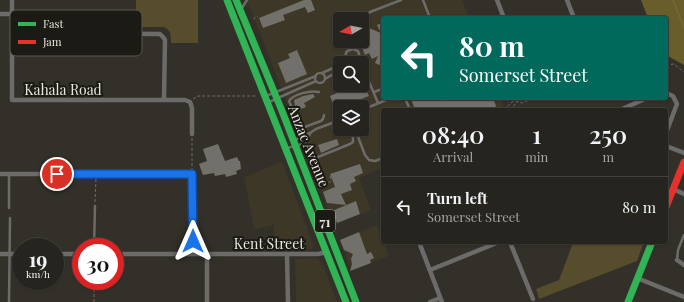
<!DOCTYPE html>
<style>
:root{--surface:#26241f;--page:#2e2c28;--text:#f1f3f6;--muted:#a4a4a4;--line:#42413d}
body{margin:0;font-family:"Playfair Display",serif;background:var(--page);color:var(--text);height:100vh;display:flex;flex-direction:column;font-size:15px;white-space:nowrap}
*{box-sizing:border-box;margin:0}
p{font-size:13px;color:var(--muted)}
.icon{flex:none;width:22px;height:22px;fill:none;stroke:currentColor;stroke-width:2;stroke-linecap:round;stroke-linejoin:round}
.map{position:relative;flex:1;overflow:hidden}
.sheet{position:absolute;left:381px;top:108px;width:287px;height:136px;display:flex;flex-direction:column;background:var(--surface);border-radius:4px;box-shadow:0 1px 3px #0004,0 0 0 1px var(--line)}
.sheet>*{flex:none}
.banner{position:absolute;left:381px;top:16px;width:287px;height:84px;border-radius:4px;box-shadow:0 1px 3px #0004,0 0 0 1px var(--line);background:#00695c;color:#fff;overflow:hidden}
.needle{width:26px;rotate:261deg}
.controls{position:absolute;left:333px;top:12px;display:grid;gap:8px}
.controls a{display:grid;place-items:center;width:36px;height:36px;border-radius:4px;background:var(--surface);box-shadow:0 1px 3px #0004,0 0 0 1px var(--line);font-size:20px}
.speed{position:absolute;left:12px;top:238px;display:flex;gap:8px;font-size:20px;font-weight:700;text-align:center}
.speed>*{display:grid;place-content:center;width:52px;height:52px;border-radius:50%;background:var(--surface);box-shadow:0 1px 3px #0004,0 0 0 1px var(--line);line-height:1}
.speed small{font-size:10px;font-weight:400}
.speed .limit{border:6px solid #d22;background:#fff;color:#111}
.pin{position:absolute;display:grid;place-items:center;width:34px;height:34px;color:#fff;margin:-17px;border:2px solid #fff;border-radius:50%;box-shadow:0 1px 4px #0007}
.me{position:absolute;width:44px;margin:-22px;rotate:0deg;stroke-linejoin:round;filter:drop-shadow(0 0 3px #0008)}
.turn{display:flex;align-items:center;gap:14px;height:84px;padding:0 12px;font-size:18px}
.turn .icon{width:52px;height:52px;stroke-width:2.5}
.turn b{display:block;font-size:28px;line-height:34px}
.eta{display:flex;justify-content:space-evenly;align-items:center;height:68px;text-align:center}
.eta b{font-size:24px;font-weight:600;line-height:28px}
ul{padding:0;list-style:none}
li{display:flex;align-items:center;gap:12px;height:60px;padding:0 12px;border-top:1px solid var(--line)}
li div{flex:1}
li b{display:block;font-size:15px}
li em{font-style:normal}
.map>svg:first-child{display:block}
</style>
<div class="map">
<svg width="684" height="302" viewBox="0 0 684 302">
<rect width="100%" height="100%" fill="#323029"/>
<!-- built -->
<g fill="#3c3726" fill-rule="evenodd">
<path d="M247,0H462L469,18H383V98H500L505,110H383V168L359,178L371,210L334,225ZM340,19H362V41H340ZM340,63H362V85H340ZM340,107H362V129H340Z"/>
<polygon points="282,162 314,246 312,249 274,249 274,225 254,229 244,177"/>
<polygon points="377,225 389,256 351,270 340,240"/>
<polygon points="315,258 322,262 337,302 296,302 295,259"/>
</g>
<!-- green -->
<g fill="#564d2c">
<path d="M136,0H198V43H171C171,36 171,30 164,27H136Z"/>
<polygon points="575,242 644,242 637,261 539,299 536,289 559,280 573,243"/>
</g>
<!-- forest -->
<polygon fill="#6a5d2c" points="641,0 684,0 684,65 666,55 666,18 648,18"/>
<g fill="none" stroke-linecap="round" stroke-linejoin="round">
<!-- stream -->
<polyline stroke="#766835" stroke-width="1.5" points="673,0 684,28"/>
</g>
<!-- building -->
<g fill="#72706a">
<polygon points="304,0 311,0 315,10 308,13 305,7 283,15 285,20 263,28 259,18"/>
<polygon points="382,23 383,63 382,66 375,63 378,56 372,59 369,53 365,55 361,45 362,31 369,28 381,33 377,25"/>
<polygon points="297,50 307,74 286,83 278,63 290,58 288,54"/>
<polygon points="342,85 364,85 369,96 335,109 330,96 344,90"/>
<polygon points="313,94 315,97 304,103 306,107 298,110 297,105 295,106 294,100 303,96"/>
<polygon points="411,98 493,98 496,106 494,110 415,110"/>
<polygon points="337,139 339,145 321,153 318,145"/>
<polygon points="218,144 225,161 237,157 239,161 240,161 241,169 236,171 237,174 226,177 225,174 215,176 214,173 203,175 199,164 207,161 203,149"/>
<polygon points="360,164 363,173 354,177 356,181 350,184 352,190 341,194 346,205 327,203 323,192 335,187 330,174"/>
<polygon points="356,201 360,214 337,223 332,211"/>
<polygon points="359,232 367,254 371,252 374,258 370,260 371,263 350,271 352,264 351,259 353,254 344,250 340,240"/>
</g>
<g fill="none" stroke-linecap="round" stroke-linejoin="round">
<!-- path -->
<g stroke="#6e6c6a" stroke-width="1" stroke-dasharray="3 2" stroke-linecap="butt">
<polyline points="253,19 258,16"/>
<polyline points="666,65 674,64 684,72"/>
<polyline points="410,98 417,110"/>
<polyline points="193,99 198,96 257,96"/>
<polyline points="443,100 447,110"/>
<polyline points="504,110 512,102 515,101 523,103 533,98"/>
<polyline points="510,110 516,103 518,102"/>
<polyline points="192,138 192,169"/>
<polyline points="306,151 313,149"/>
<polyline points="330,176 331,180"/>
<polyline points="319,186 332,181"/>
<polyline points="95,202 96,179"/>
<polyline points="94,302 94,289"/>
</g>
<!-- lane -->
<g stroke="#6d6b6a" stroke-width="2.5">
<polyline points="423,0 430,18"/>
<polyline points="242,8 247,0"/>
<polyline points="362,19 370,12 401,0"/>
<polyline points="354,49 355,41"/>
<polyline points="342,63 346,58"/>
<path d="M351,63C346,61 344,56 347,51L353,49L358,51L360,57L358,61L354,63"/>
<polyline points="362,65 378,103"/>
<polyline points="322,73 340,65"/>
<circle cx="320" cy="78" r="5"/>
<polyline points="325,79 340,70"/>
<path d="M319,92C311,90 293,94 289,101L299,125L302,128L321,121L323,119L324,115"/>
<polyline points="374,92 382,89 383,85"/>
<polyline points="266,96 316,76"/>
<polyline points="405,98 410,110"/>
<polyline points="269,102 316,81"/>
<polyline points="362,110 391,98"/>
<polyline points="355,129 365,155 369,160 375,161 383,158"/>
<polyline points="295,140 310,133 316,129 340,120"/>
<path d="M287,148C298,146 305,145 310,134"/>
<polyline points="318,157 350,144 353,142 353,138 348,129 337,133"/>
<polyline points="9,174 9,208"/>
<polyline points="94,247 95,206"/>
<polyline points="677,260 678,250 684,235"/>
<polyline points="94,284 94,281"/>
<polyline points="9,302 10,218"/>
</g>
<!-- street -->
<g stroke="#6d6b6a" stroke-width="4.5">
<polyline points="12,0 12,100 185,100 190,102 192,108 192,134"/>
<polyline points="497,0 504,18"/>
<polyline points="567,0 574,18"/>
<polyline points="0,14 12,14"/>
<polyline points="12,33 160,34 163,37 165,40 164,99"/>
<polyline points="666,93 673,96 677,104 666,133"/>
<polyline points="620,110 647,98"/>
<polyline points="666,146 684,153"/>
<polyline points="0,174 192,174 193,254"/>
<polyline points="673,189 684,194"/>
<polyline points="419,242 442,302"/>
<polyline points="510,242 533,299"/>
<polyline points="0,254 21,254"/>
<polyline points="55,254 81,254"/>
<polyline points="115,254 318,254 327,252"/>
<polyline points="207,254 207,302"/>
<polyline points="287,254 288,302"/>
<polyline points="677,260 684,265"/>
<polyline points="430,270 499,242"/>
<polyline points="637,278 684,297"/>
<polyline points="430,302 440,298"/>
</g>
<!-- fast -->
<g stroke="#30b455" stroke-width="7">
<polyline points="227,0 346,302"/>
<polyline points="236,0 282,111 356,302"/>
<polyline points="628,302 652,242"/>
</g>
<!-- jam -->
<polyline stroke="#e5322d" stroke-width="7" points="666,207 684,162"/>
</g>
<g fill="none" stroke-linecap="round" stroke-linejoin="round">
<defs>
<polyline id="route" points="57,174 192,174 193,241"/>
</defs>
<!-- route casing -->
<use href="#route" stroke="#114b97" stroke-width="10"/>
<!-- route -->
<use href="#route" stroke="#1a73e8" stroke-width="7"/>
</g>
<g text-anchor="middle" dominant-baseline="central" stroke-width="4" stroke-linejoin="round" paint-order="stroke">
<!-- shield labels -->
<rect fill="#1c1a14" stroke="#aba9a1" stroke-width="1" x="315" y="210" width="20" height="22" rx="3"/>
<g font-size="13" font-weight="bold" fill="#e8e6de">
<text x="325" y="221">71</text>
</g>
<!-- street labels -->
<g font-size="14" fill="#e8e6de" stroke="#1c1a14">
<text x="63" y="89">Kahala Road</text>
<text transform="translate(309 146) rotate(68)">Anzac Avenue</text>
<text x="269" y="243">Kent Street</text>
</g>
</g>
<!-- legend -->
<rect x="10" y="10" width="132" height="46" rx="6" fill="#1c1a14" stroke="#595751" stroke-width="1"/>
<rect x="18" y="22" width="18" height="4" fill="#30b455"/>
<rect x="18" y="40" width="18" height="4" fill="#e5322d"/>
<g font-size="11" fill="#e8e6de">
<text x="43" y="28">Fast</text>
<text x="43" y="46">Jam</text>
</g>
</svg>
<div class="controls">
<a><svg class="needle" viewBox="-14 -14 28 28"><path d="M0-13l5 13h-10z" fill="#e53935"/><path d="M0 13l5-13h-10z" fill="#a4a4a4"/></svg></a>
<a><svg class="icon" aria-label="search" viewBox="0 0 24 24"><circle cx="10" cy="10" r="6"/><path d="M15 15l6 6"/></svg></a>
<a><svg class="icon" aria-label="layers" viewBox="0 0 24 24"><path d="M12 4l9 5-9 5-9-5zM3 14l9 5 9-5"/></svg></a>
</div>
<div class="speed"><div>19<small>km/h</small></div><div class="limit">30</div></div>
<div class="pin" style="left:57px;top:174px;background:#d93025"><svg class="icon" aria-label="arrive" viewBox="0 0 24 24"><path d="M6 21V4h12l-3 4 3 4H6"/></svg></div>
<svg class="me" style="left:193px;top:241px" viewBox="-20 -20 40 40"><path d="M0-17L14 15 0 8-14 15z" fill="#1a73e8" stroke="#fff" stroke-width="4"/></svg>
<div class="banner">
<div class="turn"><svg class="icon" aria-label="left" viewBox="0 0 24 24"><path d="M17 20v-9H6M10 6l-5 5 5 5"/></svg><div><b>80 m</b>Somerset Street</div></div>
</div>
<section class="sheet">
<div class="eta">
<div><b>08:40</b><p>Arrival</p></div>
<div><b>1</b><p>min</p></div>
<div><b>250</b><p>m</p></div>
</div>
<ul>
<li><svg class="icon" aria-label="left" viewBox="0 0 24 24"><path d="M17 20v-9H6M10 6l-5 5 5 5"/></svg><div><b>Turn left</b><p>Somerset Street</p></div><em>80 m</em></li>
</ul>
</section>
</div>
